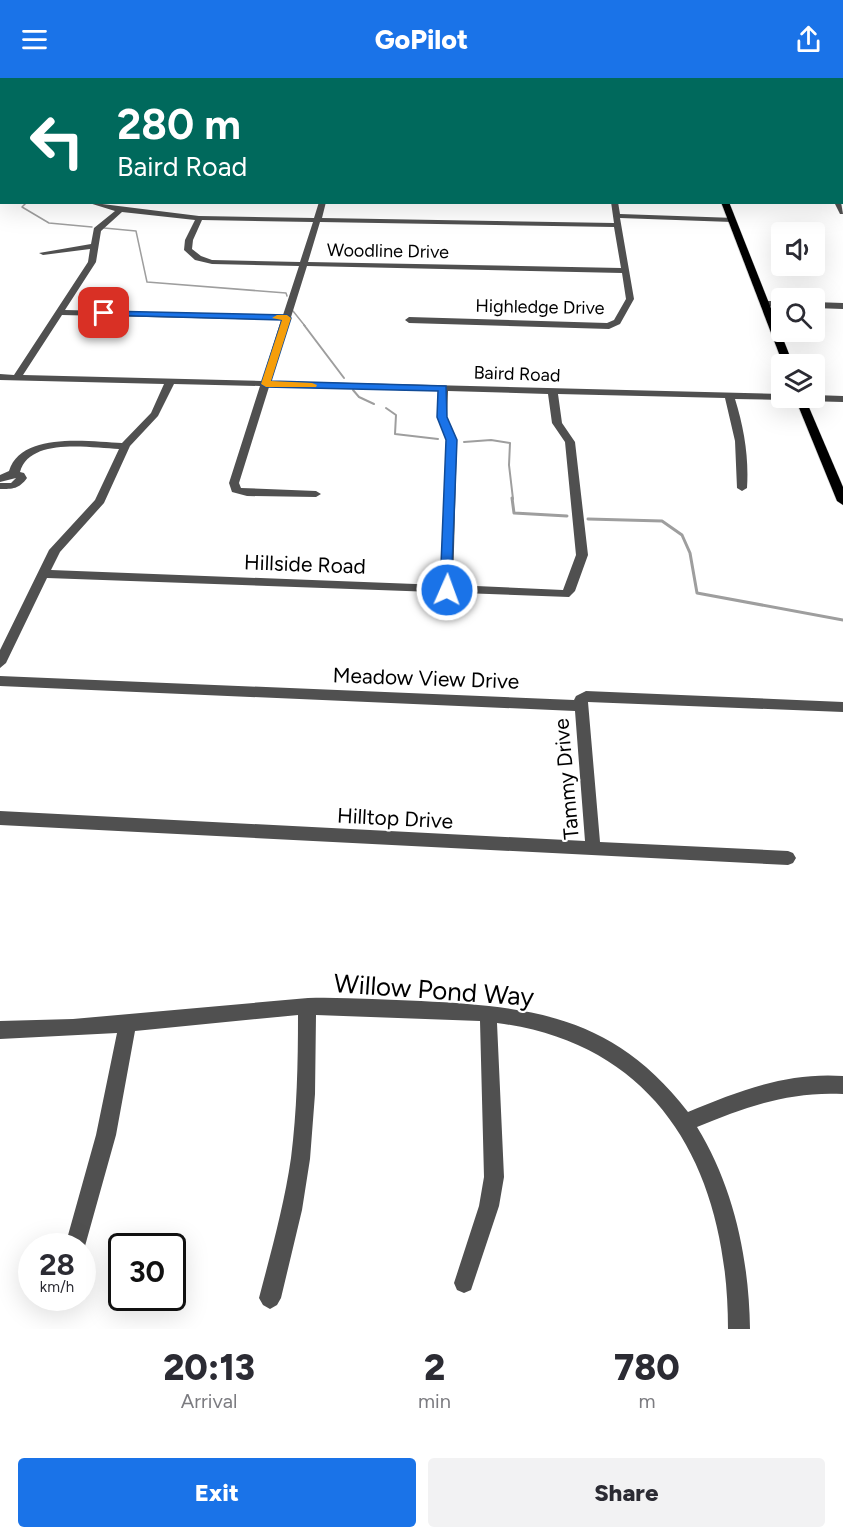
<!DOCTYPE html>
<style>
:root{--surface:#fff;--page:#f2f2f3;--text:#2b2b33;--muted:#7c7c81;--accent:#1a73e8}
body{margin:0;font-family:Figtree,sans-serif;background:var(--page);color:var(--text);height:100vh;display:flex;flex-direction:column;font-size:22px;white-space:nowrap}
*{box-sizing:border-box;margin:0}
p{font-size:20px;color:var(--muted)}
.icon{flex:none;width:33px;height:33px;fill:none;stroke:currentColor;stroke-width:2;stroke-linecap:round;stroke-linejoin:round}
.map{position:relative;height:1251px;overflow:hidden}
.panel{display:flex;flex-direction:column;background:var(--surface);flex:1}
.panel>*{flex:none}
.top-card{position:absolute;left:0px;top:0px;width:843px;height:126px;box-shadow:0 6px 24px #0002;background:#00695c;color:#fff;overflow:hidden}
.buttons{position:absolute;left:771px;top:144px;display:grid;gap:12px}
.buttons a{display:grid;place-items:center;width:54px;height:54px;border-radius:6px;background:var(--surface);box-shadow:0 6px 24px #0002;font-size:30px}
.speed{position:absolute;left:18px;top:1155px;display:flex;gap:12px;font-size:30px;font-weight:700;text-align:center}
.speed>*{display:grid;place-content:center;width:78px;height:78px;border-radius:50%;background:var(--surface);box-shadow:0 6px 24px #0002;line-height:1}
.speed small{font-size:15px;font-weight:400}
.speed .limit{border:3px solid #111;border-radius:9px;background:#fff;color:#111}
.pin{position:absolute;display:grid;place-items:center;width:51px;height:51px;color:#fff;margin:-26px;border-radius:12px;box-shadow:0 3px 9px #0006}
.me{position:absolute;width:66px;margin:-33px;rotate:2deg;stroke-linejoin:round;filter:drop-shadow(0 0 4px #0008)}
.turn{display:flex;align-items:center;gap:21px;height:126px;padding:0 18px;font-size:27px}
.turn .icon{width:78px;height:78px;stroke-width:2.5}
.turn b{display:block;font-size:42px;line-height:51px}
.eta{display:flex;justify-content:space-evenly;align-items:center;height:102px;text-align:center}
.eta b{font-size:36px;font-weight:800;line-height:42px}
.cta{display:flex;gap:12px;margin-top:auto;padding:12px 18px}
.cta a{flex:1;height:69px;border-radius:6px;background:var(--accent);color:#fff;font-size:24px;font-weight:800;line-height:69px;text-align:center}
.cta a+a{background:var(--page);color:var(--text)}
header{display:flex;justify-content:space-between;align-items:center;height:78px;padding:0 18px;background:var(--accent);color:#fff;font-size:27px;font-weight:800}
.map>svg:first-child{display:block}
</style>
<header><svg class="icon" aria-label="menu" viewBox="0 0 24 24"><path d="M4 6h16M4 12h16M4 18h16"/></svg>GoPilot<svg class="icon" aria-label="share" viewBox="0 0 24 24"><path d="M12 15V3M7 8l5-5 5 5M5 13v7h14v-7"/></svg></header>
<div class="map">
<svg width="843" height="1251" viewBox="0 0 843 1251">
<rect width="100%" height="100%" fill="#fff"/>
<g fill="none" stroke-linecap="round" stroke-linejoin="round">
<!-- stream-far2 -->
<g stroke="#9e9e9e" stroke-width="1.5">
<polyline points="27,124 22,129 49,145 92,149"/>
<polyline points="104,150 136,153 147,204 286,215 287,218"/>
<polyline points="293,233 305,248"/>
</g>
<!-- stream-far1 -->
<g stroke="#9e9e9e" stroke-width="2">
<polyline points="304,247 344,300"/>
<polyline points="353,312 359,319 374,326"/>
<polyline points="386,330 396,337 395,356 438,361"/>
<polyline points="464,364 491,362 510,365 509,387 513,421"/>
</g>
<!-- stream -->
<g stroke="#9e9e9e" stroke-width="3">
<polyline points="512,420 514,435 567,438"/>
<polyline points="588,441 662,443 682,457 690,475 697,515 843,542"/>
</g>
<defs>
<g id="major">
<polygon points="585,0 592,0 594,2 586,2"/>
<polygon points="721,124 729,124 793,286 783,286"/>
<polygon points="795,320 805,320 843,409 843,427 837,423"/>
</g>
</defs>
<!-- major casing -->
<use href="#major" stroke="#dbdbdb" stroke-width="1"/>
<!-- minor -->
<g fill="#505050" fill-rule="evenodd">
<polygon points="49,0 64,0 65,1 40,2"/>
<polygon points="234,0 240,0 233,2"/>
<polygon points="424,0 430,0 423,2"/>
<rect x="466" y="0" width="6" height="2"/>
<polygon points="842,2 843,3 843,8 842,7"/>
<polygon points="2,13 2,18 1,18 0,14"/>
<polygon points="2,37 2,41 0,42 0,38"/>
<rect x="842" y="98" width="1" height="5"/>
<path d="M86,124L199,138L314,140L319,124H326L322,140L614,145L611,124H618L620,136L735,140V144H732L620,140L634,221L620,246L609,251L409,245L405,242L409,239L607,245L614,242L626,221L622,195L307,188L271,303L782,316V320H786L782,322L735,321C744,350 749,379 747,410L742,413L737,410L735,363L725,320L558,316L562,345L575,364L588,477L575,513L569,519L47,500L6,585L0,590V572L49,472L95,422L119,371C90,370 30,359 20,394L24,395L27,400C19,411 13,411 0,411V405H11L16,400L0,404V397L9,393C22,353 89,364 122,365L151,335L164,306L0,302V296L14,297L88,184L90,171L43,177L39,175L91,166L94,150L115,133ZM122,134L195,142L185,162L184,172L195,182L212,186L299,188L283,237L65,232L96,184L101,153ZM202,142L313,144L300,184L212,182L201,178L192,171L193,162ZM320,144L614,149L621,190L308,184ZM62,237L281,242L262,303L23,297ZM174,306L260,308L229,405L232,414L247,418L316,419L321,416L316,413L241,410L239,405L269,309L438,313L437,339L447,362L441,507L51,492L60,474L104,425L130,368L158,338ZM448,313L548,316L552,345L565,364L576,477L563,512L453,507L457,362L447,339Z"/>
<polygon points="834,124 841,124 843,136 840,136"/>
<polygon points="765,223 782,223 782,229 762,228 762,224"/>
<polygon points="814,224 843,225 843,231 814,230"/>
<polygon points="814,317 843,318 843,324 804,323 799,320 814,320"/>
<polygon points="0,598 574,622 576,618 586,613 843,624 843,634 588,624 600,764 788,773 793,775 796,780 793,785 788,787 0,747 0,733 585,763 575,633 0,608"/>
<path d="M308,920C346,919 383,922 421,923C534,929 614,938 688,1034C739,1013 787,994 843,998V1016C790,1013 745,1029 697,1049C734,1109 749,1181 750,1251H728C728,1100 665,970 504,946L497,945L504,1099L499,1128L471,1212L464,1215L457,1212L454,1205L479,1128L484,1099L480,943L316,937L315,1016L310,1081L302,1132L281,1220L277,1227L270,1231L263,1227L259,1220C271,1174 284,1128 291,1080C297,1033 298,985 298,937L135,953L116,1057L85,1168L82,1175V1168H65L96,1057L117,955L0,961V943L73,941Z"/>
</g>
<!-- major -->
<use href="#major" fill="#000" fill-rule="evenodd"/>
</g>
<!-- wall -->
<rect fill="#a5a5a5" x="506" y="0" width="50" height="2"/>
<!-- building -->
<g fill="#c0c0c0" stroke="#868686" stroke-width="1.5">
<rect x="442" y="0" width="23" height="2"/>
<rect x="507" y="0" width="38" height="2"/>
<polygon points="779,0 806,0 807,2 780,2"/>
</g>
<!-- route -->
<polygon fill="#1a73e8" stroke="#114b97" stroke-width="1.5" points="104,233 287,237 291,240 271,303 446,308 447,339 457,362 451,515 442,515 440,512 446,362 437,339 438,313 266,309 261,306 282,242 101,237 101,234"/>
<!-- slow -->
<polygon fill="#f59e0b" points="287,237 291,240 271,303 312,305 317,307 316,309 266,309 261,306 282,242 272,240 277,237"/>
<g text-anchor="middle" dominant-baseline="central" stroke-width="4.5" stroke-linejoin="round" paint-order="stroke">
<!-- far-street labels -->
<g font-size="18" fill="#000" stroke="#fff">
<text transform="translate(388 173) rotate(1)">Woodline Drive</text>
<text transform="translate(540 229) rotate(1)">Highledge Drive</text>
<text transform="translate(517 296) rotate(2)">Baird Road</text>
</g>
<!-- street labels -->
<g font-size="21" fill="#000" stroke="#fff">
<text transform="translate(305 486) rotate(2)">Hillside Road</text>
<text transform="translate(426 600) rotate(2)">Meadow View Drive</text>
<text transform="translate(566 701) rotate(-95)">Tammy Drive</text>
<text transform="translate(395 740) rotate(3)">Hilltop Drive</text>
</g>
<!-- near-street labels -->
<g font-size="26" fill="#000" stroke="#fff">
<text transform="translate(434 912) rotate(4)">Willow Pond Way</text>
</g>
</g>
</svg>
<div class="buttons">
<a><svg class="icon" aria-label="sound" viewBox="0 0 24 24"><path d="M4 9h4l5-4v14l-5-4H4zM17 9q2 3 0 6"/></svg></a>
<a><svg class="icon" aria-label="search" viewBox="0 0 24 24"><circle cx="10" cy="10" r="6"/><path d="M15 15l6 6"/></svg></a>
<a><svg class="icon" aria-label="layers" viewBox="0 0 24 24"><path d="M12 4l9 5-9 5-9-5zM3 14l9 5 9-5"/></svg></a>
</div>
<div class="speed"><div>28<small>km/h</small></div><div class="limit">30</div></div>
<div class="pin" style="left:104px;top:235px;background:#d93025"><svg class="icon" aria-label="arrive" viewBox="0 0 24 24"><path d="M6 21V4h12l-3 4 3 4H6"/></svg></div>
<svg class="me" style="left:447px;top:512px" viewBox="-20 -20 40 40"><circle r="17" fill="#1a73e8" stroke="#fff" stroke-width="3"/><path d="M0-11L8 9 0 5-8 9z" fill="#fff"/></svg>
<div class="top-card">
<div class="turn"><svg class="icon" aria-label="left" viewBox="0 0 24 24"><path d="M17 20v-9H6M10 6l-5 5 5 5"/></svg><div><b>280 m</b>Baird Road</div></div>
</div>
</div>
<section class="panel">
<div class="eta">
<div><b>20:13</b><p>Arrival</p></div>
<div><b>2</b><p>min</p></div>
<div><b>780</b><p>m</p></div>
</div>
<div class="cta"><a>Exit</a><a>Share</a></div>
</section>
